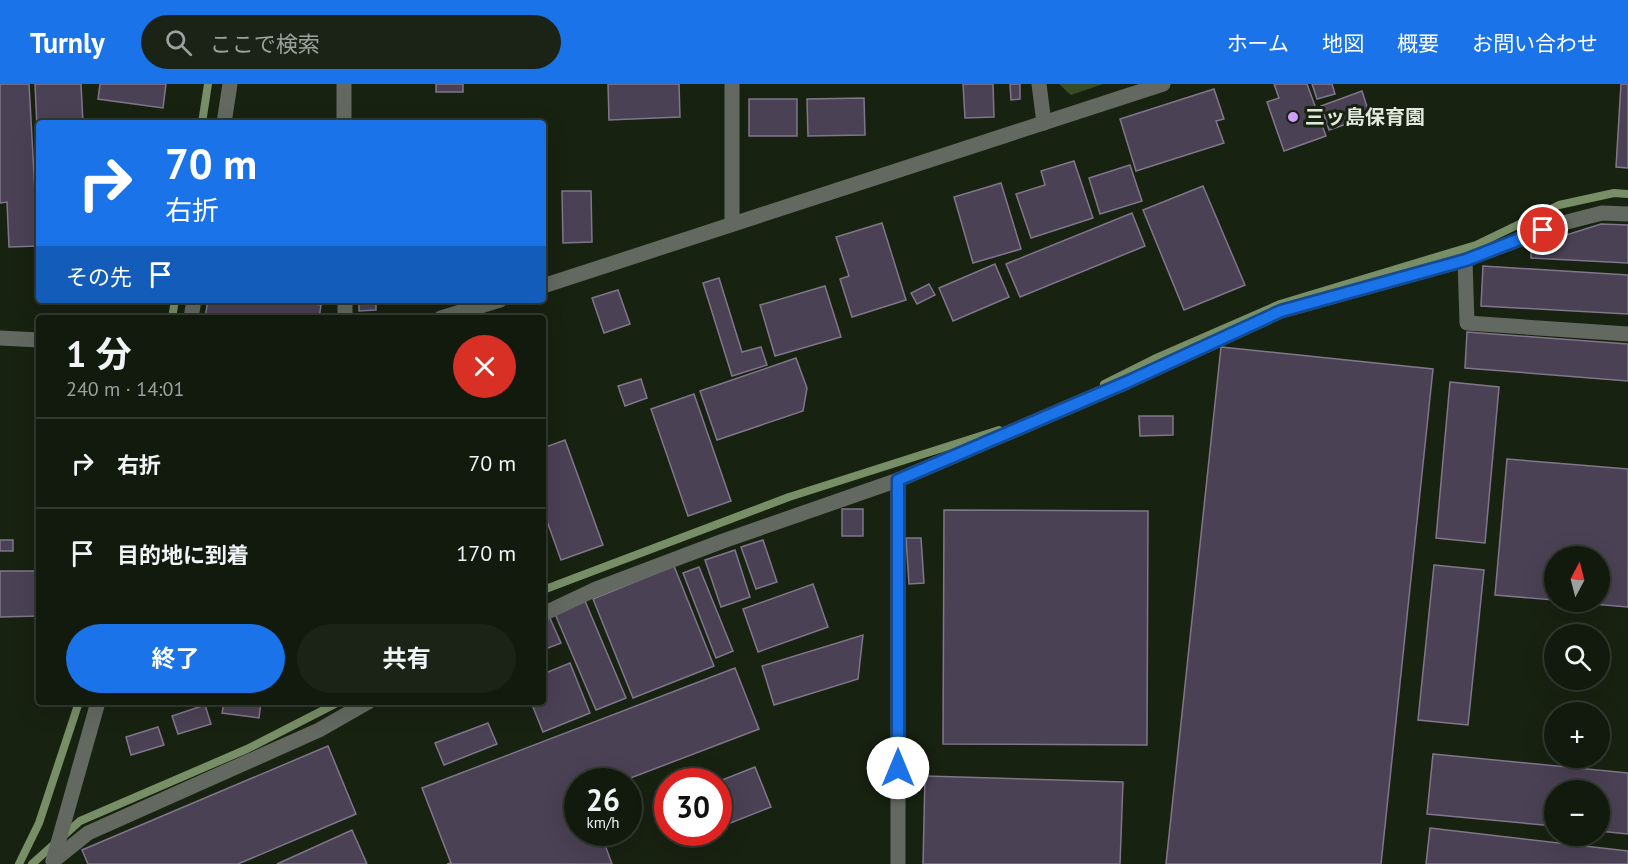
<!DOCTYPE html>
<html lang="ja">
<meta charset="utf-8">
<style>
:root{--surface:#121a0d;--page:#1b2316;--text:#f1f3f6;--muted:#9ca19d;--line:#31382e;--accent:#1a73e8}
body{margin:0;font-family:"PT Sans","Noto Sans JP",sans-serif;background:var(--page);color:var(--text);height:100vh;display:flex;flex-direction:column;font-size:22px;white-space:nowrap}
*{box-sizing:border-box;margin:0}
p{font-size:20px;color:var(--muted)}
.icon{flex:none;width:33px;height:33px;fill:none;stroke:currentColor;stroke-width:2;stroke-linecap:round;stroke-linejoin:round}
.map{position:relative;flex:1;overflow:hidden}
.drawer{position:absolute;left:36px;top:231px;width:510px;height:390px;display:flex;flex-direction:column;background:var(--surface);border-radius:6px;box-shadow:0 6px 24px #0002,0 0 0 2px var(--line)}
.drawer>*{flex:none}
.guide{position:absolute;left:36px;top:36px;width:510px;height:183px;border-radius:6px;box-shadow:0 6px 24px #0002,0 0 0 2px var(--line);background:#1a73e8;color:#fff;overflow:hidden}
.needle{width:39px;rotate:7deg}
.controls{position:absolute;left:1544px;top:462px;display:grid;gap:12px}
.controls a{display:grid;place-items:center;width:66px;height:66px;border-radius:50%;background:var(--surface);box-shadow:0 6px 24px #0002,0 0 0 2px var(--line);font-size:30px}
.speed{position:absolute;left:564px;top:684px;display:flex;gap:12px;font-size:30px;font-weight:700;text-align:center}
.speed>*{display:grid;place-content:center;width:78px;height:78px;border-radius:50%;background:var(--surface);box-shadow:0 6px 24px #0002,0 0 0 2px var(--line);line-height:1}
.speed small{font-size:15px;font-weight:400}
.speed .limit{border:9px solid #d22;background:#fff;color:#111}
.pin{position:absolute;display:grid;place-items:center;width:51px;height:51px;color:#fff;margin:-26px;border:3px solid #fff;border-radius:50%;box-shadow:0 2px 6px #0007}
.me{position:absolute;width:66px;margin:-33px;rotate:0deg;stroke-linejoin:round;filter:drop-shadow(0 0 4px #0008)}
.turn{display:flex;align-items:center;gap:21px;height:126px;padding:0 30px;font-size:27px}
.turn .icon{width:78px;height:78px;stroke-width:2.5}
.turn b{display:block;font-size:42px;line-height:51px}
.then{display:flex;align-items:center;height:57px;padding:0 30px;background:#0003;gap:12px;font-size:22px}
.round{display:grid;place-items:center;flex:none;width:63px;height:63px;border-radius:32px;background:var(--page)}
.headline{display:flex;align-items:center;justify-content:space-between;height:102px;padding:0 30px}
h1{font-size:36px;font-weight:700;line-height:45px}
.action{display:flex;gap:12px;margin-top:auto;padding:12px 30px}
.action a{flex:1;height:69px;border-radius:36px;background:var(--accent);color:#fff;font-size:24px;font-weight:700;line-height:69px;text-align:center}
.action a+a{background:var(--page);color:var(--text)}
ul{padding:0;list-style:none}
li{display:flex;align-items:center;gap:18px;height:90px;padding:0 30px;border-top:2px solid var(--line)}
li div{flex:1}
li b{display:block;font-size:22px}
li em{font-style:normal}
header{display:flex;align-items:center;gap:36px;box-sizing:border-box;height:84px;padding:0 30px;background:var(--accent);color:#fff}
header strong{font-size:28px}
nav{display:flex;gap:33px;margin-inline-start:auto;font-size:21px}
.search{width:420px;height:54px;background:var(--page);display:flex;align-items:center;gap:15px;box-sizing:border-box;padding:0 21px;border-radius:33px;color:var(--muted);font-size:22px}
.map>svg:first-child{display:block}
</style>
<header>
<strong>Turnly</strong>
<div class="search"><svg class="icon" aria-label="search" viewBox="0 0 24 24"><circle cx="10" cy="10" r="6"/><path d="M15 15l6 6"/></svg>ここで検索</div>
<nav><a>ホーム</a><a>地図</a><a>概要</a><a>お問い合わせ</a></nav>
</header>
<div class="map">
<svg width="1628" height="780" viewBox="0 0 1628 780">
<rect width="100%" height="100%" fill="#182211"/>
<!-- park -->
<polygon fill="#374d26" points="1059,0 1103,0 1071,11"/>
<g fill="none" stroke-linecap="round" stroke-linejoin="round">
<!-- stream -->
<g stroke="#788e66" stroke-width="8">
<polyline points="202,39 208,0"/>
<polyline points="172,234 175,216"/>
<polyline points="1104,300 1154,275 1280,220 1476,161 1559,121 1614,109 1628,110"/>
<polyline points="543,506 789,413 999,346"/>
<polyline points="19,780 39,739 79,618"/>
<polyline points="32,780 80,737 247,665 339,618"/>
</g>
</g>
<!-- building -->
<g fill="#4a4154" stroke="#80768b" stroke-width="1.5">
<polygon points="0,0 29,0 38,162 9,163 7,118 0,119"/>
<polygon points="35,0 81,0 83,39 39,39 39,88"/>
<polygon points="100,0 166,0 163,24 98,15"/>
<rect x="436" y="0" width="27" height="8"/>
<polygon points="608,0 679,0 680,33 609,36"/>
<polygon points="963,0 993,0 994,33 965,34"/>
<polygon points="1010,0 1020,0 1020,15 1011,16"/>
<polygon points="1274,0 1307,0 1326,52 1284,67 1267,18 1279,14"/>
<polygon points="1312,0 1332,0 1335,10 1317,15"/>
<polygon points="1621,0 1628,0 1628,84 1616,83"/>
<polygon points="1214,5 1224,35 1216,37 1224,59 1136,87 1120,35"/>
<polygon points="1362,7 1370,32 1329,46 1321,22"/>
<polygon points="864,14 865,51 808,52 807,15"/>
<rect x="749" y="15" width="48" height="37"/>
<polygon points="1074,77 1093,134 1031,154 1016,110 1045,101 1041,87"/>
<polygon points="1130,81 1142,117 1100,130 1089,94"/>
<polygon points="1001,99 1021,165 973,179 954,113"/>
<polygon points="1203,102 1245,201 1184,226 1143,126"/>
<polygon points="562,107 591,107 592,158 563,159"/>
<polygon points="1132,129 1145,162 1020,213 1006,180"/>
<polygon points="882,139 906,216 852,233 840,195 849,192 836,153"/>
<polygon points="1601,140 1628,141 1628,179 1531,174 1531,162"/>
<polygon points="995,180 1009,213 953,237 939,204"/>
<polygon points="1483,182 1628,191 1628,230 1481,222"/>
<polygon points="719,194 742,268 761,263 767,281 732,292 703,199"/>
<polygon points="929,200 935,211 917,220 911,209"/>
<polygon points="825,202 841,253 775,272 760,221"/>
<polygon points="618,206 630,240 604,249 592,214"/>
<polygon points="208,216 303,216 303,218 321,221 319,234 205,234"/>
<polygon points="359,216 376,216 376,226 359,227"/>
<polygon points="379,216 400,216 400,219 379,220"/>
<polygon points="1467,248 1628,260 1628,297 1465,284"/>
<polygon points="1221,263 1433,285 1381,780 1166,780"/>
<polygon points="796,274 807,304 803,327 717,356 700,307"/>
<polygon points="641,295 647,314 625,322 618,302"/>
<polygon points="1450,298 1499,303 1485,459 1436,454"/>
<polygon points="694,310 731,417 688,432 651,325"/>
<polygon points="1139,332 1173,332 1173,351 1140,352"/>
<polygon points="565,356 603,461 561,476 543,426 543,364"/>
<polygon points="1507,375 1628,385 1628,523 1568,518 1599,518 1599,472 1554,472 1554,516 1495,511"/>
<rect x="842" y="425" width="21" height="27"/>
<polygon points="944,426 1148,427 1147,661 943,660"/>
<polygon points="906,454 921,454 924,499 909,500"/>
<rect x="0" y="456" width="13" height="11"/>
<polygon points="763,456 777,498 756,505 741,463"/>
<polygon points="735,466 750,513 721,523 705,476"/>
<polygon points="1434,481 1484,486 1468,641 1418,636"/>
<polygon points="674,482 714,582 633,614 593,515"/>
<polygon points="699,483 733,567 716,574 683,489"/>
<polygon points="0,487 39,487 39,532 0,533"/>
<polygon points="813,500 828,543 758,568 743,525"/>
<polygon points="585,517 626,614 596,626 555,530"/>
<polygon points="549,532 561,559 543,566 543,535"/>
<polygon points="863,551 858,595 774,621 762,582"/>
<polygon points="570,579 590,629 543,648 531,618 543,618 543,590"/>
<polygon points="735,584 759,645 620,698 578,698 578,714 571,716 578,732 578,748 624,748 625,753 605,761 612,780 447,780 451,779 422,704"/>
<polygon points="224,618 261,618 259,634 222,629"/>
<polygon points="205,621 211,640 178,650 172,632"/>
<polygon points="488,639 497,660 444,681 435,659"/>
<polygon points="158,643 164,661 131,671 126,653"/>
<polygon points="328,662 356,730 238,780 88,780 82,766"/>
<polygon points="1433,670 1628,689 1628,750 1599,747 1599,706 1554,706 1554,742 1427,730"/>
<polygon points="755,683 771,723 718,744 717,698"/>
<polygon points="925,692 1123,698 1120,780 923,780"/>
<polygon points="1430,744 1628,767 1628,780 1426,780"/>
<polygon points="352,746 367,780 277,780"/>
</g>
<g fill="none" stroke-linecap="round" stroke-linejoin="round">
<!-- minor -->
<g stroke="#636960" stroke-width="15">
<polyline points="344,0 344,39"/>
<polyline points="732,0 732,140"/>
<polyline points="1039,0 1044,39"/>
<polyline points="224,39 230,0"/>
<polyline points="1465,176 1467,239 1628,250"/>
<polyline points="543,202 1163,0"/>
<polyline points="345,216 345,234"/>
<polyline points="191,234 194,216"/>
<polyline points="441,234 500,216"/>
<polyline points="0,254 39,256"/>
<polyline points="543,530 596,505 723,457 898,396 1127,298 1281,227 1465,176 1563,139 1602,129 1628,130"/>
<polyline points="53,777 88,749 319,646 368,618"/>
<polyline points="53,777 98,618"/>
<polyline points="898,780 898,396"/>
</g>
</g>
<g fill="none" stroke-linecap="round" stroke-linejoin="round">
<defs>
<polyline id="route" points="898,684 898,396 1127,298 1281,227 1466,176 1543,146"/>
</defs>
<!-- route casing -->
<use href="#route" stroke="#114b97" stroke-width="15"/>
<!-- route -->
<use href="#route" stroke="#1a73e8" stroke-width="10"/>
</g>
<!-- markers -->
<circle fill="#d09dff" stroke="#182211" stroke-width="2" cx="1293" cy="33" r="6"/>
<g text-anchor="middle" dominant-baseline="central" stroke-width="6" stroke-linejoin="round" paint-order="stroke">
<!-- poi labels -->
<g font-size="20" font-weight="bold" fill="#e1e8dd" stroke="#182211" text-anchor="start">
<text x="1305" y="33">三ッ島保育園</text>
</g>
</g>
</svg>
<div class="controls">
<a><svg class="needle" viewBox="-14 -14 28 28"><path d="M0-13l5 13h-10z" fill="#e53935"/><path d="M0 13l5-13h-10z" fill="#9ca19d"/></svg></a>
<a><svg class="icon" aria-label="search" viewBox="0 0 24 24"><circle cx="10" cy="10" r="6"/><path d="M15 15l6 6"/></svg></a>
<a>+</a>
<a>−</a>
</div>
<div class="speed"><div>26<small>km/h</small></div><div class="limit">30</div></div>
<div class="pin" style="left:1543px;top:146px;background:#d93025"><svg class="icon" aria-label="arrive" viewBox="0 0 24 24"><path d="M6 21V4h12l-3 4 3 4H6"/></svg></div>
<svg class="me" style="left:898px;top:684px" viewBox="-20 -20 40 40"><circle r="19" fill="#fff"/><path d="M0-13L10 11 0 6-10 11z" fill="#1a73e8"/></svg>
<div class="guide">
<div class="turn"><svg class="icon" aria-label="right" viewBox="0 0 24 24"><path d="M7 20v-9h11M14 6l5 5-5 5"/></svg><div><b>70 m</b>右折</div></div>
<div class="then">その先<svg class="icon" aria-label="arrive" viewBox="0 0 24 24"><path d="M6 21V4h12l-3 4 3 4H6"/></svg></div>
</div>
<section class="drawer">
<div class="headline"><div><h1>1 分</h1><p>240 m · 14:01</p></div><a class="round" style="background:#d93025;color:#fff"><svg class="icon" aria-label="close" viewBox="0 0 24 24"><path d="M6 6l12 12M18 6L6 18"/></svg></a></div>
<ul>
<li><svg class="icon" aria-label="right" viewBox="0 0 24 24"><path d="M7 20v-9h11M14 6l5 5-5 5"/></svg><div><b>右折</b></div><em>70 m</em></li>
<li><svg class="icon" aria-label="arrive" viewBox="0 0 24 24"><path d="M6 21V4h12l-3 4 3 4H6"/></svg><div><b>目的地に到着</b></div><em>170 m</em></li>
</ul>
<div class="action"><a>終了</a><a>共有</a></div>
</section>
</div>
